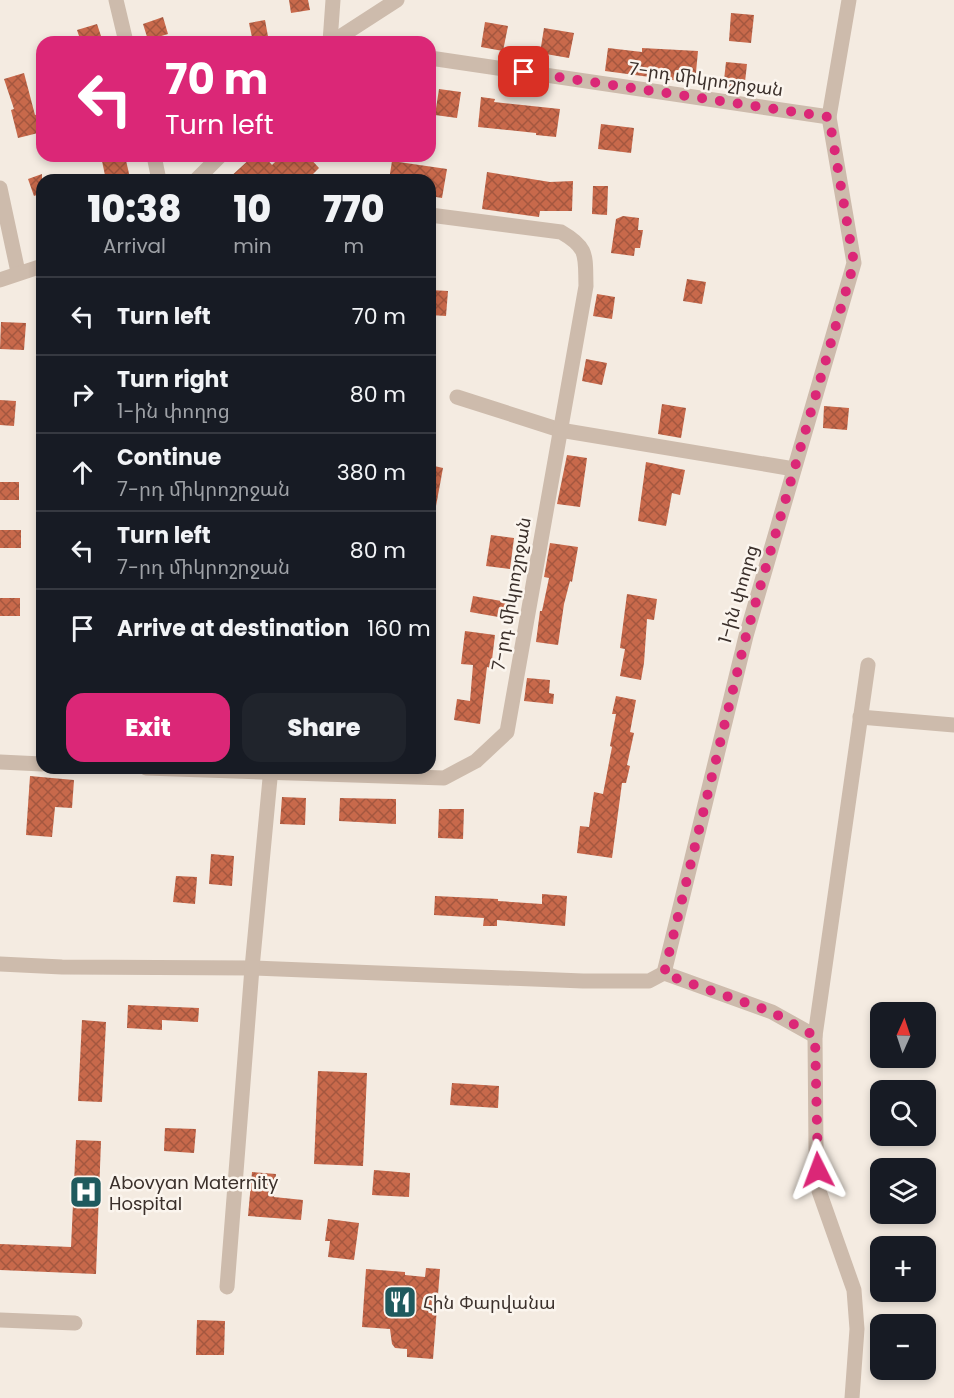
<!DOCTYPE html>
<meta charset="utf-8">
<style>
:root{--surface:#171b24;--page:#20242c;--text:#f1f3f6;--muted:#9ea1a6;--line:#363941;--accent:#db2777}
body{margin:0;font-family:Poppins,"Noto Sans Armenian",sans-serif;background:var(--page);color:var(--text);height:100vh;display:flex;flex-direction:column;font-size:22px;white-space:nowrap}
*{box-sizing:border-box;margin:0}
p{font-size:20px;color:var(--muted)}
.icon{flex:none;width:33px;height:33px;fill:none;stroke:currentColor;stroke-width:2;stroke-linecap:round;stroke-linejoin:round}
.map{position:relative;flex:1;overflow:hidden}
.side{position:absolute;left:36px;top:174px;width:400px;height:600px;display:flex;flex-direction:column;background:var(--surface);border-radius:18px;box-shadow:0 3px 9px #0003}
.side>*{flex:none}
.hud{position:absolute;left:36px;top:36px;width:400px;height:126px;border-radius:18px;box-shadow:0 3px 9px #0003;background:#db2777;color:#fff;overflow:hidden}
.needle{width:39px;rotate:3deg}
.controls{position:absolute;left:870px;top:1002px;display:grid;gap:12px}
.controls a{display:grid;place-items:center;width:66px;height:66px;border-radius:12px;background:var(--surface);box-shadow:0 3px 9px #0003;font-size:30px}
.pin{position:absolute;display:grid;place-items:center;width:51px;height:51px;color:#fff;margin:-26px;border-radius:12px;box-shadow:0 3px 9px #0006}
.me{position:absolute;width:66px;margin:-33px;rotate:357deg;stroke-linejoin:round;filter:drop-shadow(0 0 4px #0008)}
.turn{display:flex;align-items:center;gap:21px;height:126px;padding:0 30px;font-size:27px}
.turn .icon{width:78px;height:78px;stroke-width:2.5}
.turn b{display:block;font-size:42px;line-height:51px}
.eta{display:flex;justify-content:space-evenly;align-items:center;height:102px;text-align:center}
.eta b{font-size:36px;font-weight:800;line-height:42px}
.button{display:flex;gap:12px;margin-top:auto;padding:12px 30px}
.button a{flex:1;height:69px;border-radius:18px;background:var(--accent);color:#fff;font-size:24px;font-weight:800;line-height:69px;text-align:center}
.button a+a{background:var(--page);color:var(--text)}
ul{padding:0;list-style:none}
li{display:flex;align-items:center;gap:18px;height:78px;padding:0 30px;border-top:2px solid var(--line)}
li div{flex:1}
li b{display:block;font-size:22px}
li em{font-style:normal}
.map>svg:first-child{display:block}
</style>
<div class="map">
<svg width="954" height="1398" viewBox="0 0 954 1398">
<defs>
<pattern id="building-cross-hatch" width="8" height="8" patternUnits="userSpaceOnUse" patternTransform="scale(1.5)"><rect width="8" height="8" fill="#c8694b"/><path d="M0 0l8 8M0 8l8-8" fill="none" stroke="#a4573f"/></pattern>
</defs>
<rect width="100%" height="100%" fill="#f4ebe1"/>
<!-- building -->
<g fill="url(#building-cross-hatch)">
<polygon points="289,0 308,0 310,10 291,13"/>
<polygon points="731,13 754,15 751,43 729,41"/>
<polygon points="163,17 168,34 148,40 143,24"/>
<polygon points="265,20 269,42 253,42 249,23"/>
<polygon points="485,22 508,26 503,51 481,47"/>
<polygon points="97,24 103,42 81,42 77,30"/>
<polygon points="544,28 574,33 569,58 540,53"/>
<polygon points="608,48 642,52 642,48 698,51 695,83 605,71"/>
<polygon points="726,62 747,64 744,91 723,89"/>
<polygon points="24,73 35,115 42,113 42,132 18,138 11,110 14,109 4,79"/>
<polygon points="439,89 461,92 457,118 435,115"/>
<polygon points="481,97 495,99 494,102 560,109 556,137 536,135 536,133 478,127"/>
<polygon points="601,124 634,128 631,153 598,149"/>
<polygon points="125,156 130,178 106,180 102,161"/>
<polygon points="253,156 264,156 272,165 281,156 308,156 319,168 307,180 227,180"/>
<polygon points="392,161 447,169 442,198 430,196 430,180 389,180"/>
<polygon points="487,172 550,182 573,181 572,211 540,211 539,217 482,209"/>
<polygon points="42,174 42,193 34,196 28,179"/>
<polygon points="593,186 608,186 607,215 592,214"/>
<polygon points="623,216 639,218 638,230 643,230 640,248 635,248 634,256 611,253 616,219"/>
<polygon points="687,279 706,282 702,304 683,301"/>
<polygon points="430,290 448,291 446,316 430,315"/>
<polygon points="597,294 615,297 612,319 593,316"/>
<polygon points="1,322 26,323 24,350 0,349"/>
<polygon points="586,359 607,363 602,385 582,381"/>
<polygon points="0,400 16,401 14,426 0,425"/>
<polygon points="662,404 686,408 681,438 658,434"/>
<polygon points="824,406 849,408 847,430 823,428"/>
<polygon points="567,455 587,458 580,507 557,504"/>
<polygon points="646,462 685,470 680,495 672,493 666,526 638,521"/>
<polygon points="430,465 443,468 436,506 430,506"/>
<rect x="0" y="482" width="19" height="18"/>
<rect x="0" y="530" width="21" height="18"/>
<polygon points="491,535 514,538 510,569 486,566"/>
<polygon points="550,543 578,547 572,582 570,581 564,604 558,645 536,642 540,611 542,611 549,578 544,577"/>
<polygon points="627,594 657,599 654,620 647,619 644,663 641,680 620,676 625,649 620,648"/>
<polygon points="473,596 507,602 504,618 470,612"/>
<rect x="0" y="598" width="20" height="18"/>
<polygon points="465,631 495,635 491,668 487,667 480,724 454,720 457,699 470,701 473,665 461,664"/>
<polygon points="527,678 550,680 549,693 554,694 553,704 524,701"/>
<polygon points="616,696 636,700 630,732 634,733 627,765 630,766 626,783 622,783 612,858 577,853 580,826 589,827 594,792 603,794 612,747 610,746 616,714 612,714"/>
<polygon points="30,776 74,780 72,808 55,807 52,837 26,835"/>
<polygon points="282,797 306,798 305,825 280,824"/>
<polygon points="340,798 396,799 396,824 339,821"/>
<polygon points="439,809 464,809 463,839 438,838"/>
<polygon points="211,854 234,856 232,886 209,884"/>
<polygon points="176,876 197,877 195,904 173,902"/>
<polygon points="542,894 567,896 565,926 497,920 497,926 483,926 484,918 434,915 435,896 498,899 498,901 542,904"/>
<polygon points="128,1005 199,1008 198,1022 162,1020 162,1030 127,1028"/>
<polygon points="82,1020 106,1022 102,1102 78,1101"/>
<polygon points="318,1071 367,1073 363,1166 314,1164"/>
<polygon points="452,1083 499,1086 498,1108 450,1105"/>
<polygon points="165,1128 196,1129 194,1153 164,1151"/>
<polygon points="76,1140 101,1141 96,1274 0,1270 0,1244 71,1247"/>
<polygon points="374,1170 410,1173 409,1197 372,1195"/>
<polygon points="252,1172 276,1174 274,1197 303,1200 301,1220 248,1216"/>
<polygon points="328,1219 359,1223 354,1260 328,1257 330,1241 325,1241"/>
<polygon points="426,1268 440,1269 433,1359 407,1357 407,1349 395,1348 392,1344 390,1329 362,1327 366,1269 405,1272 405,1275 425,1277"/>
<polygon points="197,1320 225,1321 224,1355 196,1355"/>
</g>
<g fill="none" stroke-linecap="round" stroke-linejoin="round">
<!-- minor -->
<g stroke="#cdbbac" stroke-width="15">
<polyline points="116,0 126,42"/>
<polyline points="330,42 333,0"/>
<polyline points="332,42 397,0"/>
<polyline points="430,58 829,117"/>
<polyline points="154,156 159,180"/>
<polyline points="196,180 220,156"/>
<polyline points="0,188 18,272"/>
<polyline points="0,280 42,266"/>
<polyline points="457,397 560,430 794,469"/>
<polyline points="860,717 954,725"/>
<polyline points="0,762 42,764"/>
<path d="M146,768L444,778L476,761L507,732L586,286C585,256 589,248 561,232L430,215"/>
<polyline points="0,964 62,967 252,968 583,981 649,981 664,973 772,1012 815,1036"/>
<polyline points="664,973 746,636 854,263 829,117 849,0"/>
<polyline points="227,1287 252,968 271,768"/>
<polyline points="0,1320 75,1323"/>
<polyline points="852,1398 857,1329 854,1290 819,1191 816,1149 815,1036 868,665"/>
</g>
</g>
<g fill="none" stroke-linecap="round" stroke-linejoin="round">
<!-- route -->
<polyline stroke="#db2777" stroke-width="10" stroke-dasharray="0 18" points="524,72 829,117 854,263 746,636 664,974 772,1012 815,1036 818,1170"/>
</g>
<!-- icons -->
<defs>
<symbol id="hospital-square" viewBox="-11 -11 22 22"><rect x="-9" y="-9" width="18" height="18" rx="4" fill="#1f5a5e" stroke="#fbf5ee"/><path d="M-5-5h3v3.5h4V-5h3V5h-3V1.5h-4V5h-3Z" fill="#fff"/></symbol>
<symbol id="restaurant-square" viewBox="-11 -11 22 22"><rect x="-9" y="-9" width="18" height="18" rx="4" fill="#1f5a5e" stroke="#fbf5ee"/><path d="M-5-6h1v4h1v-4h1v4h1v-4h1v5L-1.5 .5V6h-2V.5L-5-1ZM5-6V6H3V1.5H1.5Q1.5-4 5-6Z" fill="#fff"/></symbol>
</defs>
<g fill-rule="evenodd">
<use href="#hospital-square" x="67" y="1173" width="38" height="38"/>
<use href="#restaurant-square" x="381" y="1283" width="38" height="38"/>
</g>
<g text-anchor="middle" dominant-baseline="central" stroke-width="5" stroke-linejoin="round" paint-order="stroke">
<!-- street labels -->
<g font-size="18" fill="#3b302b" stroke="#fbf5ee">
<text transform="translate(706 79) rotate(8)">7-րդ միկրոշրջան</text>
<text transform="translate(511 594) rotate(-80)">7-րդ միկրոշրջան</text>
<text transform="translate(738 594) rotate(-74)">1-ին փողոց</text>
</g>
<!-- poi labels -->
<g font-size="18" fill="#3b302b" stroke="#fbf5ee" text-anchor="start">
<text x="109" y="1182">Abovyan Maternity<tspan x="109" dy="21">Hospital</tspan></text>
<text x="423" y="1302">Հին Փարվանա</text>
</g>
</g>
</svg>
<div class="controls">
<a><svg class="needle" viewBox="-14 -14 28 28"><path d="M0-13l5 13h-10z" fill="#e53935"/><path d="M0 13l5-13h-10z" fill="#9ea1a6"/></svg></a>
<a><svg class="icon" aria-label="search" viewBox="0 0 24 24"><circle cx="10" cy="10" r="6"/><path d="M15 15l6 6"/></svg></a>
<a><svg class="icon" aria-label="layers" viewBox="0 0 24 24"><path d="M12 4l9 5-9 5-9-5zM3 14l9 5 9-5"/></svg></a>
<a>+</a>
<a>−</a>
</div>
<div class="pin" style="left:524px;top:72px;background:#d93025"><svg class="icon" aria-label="arrive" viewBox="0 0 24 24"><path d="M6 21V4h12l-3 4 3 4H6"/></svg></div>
<svg class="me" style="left:818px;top:1170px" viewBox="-20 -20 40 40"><path d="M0-17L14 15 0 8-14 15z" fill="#db2777" stroke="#fff" stroke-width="4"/></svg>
<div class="hud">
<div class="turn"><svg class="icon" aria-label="left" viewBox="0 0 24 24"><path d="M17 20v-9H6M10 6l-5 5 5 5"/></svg><div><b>70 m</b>Turn left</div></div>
</div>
<section class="side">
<div class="eta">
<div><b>10:38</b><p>Arrival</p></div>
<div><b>10</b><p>min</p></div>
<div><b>770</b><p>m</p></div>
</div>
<ul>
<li><svg class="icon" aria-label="left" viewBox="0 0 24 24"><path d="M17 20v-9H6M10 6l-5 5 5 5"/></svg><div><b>Turn left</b></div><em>70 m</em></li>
<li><svg class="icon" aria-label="right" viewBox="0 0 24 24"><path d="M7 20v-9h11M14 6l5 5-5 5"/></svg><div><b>Turn right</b><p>1-ին փողոց</p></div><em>80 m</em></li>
<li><svg class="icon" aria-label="ahead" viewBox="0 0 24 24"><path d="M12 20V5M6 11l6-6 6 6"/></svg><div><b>Continue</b><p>7-րդ միկրոշրջան</p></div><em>380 m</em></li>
<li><svg class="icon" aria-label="left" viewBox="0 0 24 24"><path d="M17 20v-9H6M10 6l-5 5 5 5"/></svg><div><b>Turn left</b><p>7-րդ միկրոշրջան</p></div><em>80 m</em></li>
<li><svg class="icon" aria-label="arrive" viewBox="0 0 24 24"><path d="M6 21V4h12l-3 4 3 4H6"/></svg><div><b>Arrive at destination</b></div><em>160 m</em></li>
</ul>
<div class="button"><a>Exit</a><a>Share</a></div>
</section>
</div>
